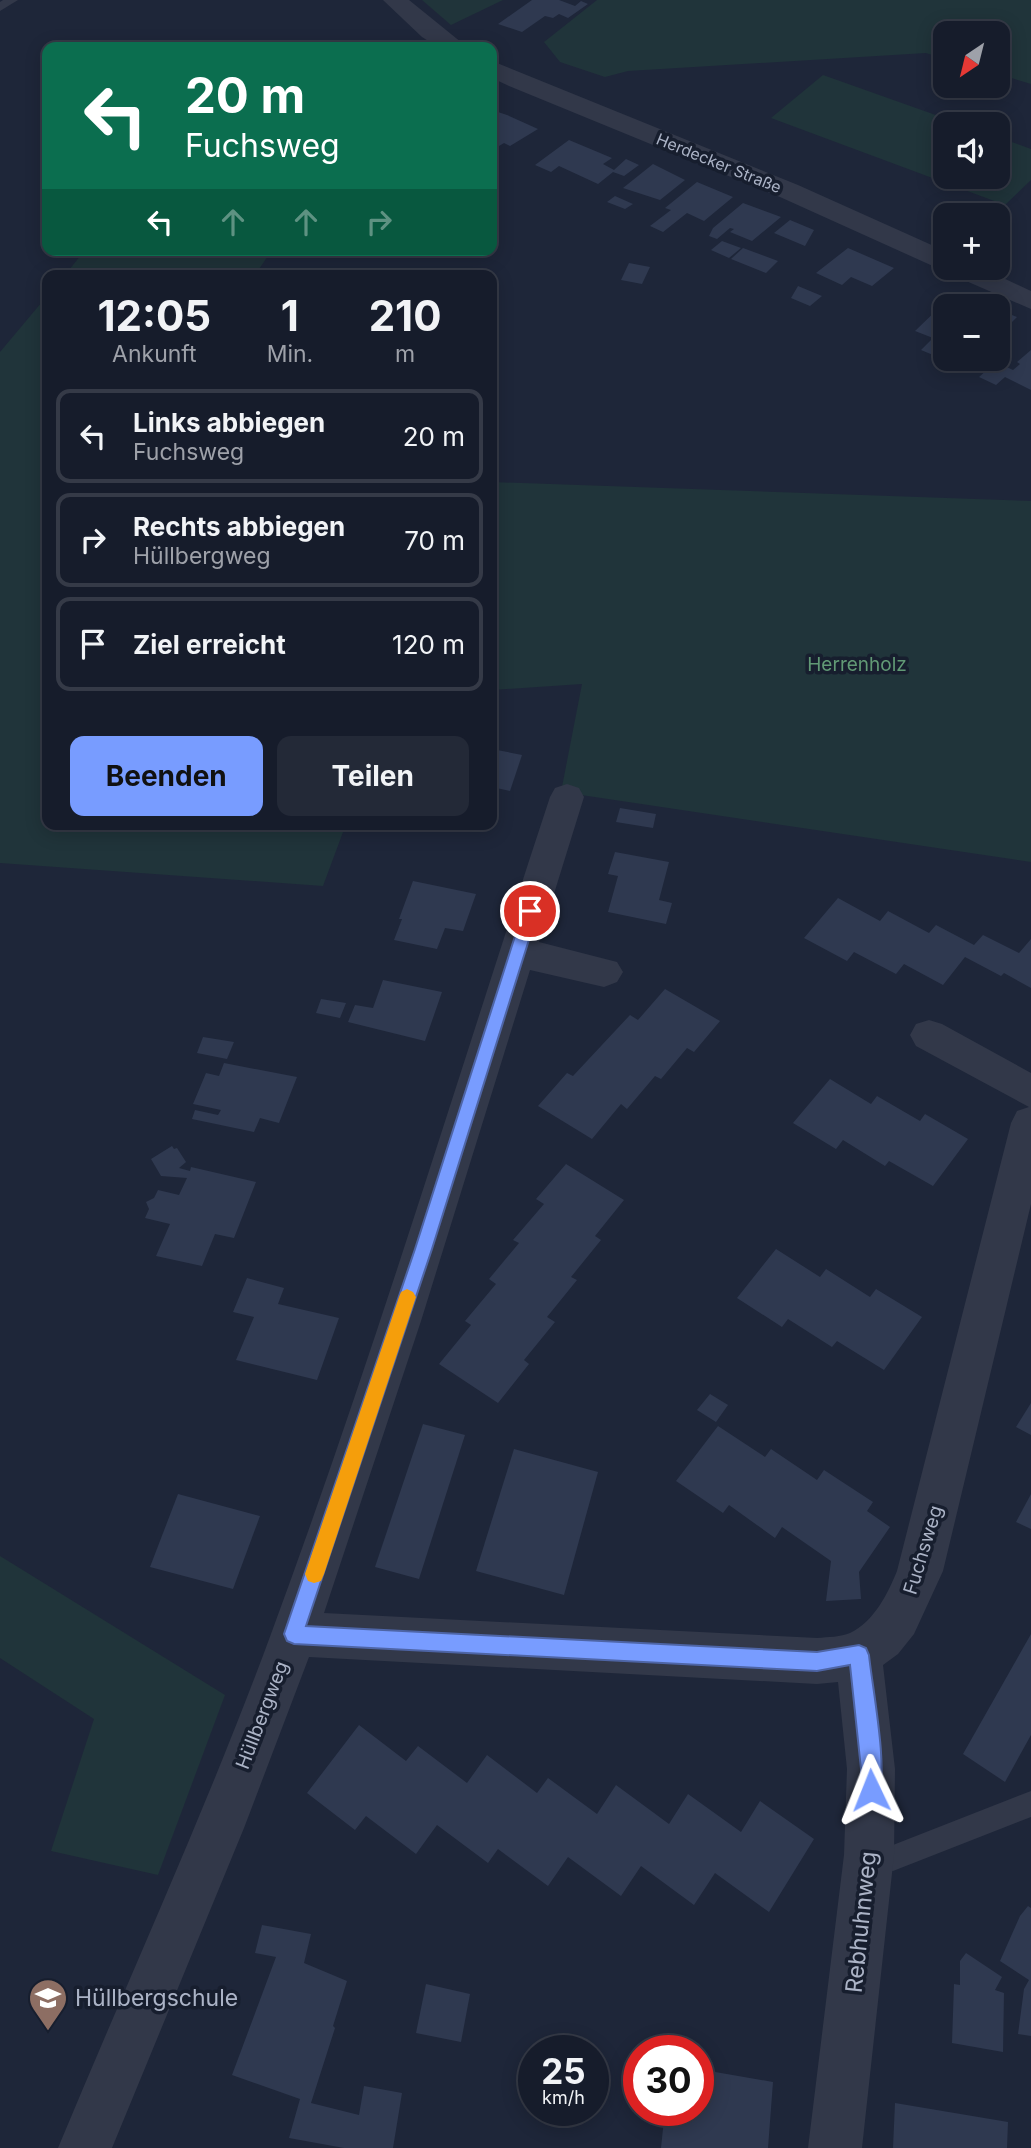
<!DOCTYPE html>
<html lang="de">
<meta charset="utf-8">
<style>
:root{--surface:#161c2b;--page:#232937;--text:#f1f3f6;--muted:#9ea1a9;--line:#353a47;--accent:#789cff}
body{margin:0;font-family:Inter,sans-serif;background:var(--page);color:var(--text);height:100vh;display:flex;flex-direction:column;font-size:26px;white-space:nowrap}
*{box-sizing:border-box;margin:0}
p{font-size:23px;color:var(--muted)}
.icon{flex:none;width:38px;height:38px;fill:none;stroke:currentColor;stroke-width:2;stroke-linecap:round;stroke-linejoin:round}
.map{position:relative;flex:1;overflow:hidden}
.sheet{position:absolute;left:42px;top:270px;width:455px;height:560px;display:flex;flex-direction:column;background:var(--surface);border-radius:14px;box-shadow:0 4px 18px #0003,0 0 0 2px var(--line)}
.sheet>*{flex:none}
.banner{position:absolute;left:42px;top:42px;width:455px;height:214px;border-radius:14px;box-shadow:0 4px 18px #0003,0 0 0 2px var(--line);background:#0b6e4f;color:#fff;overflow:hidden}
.needle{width:46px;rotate:215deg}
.buttons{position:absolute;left:933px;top:21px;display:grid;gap:14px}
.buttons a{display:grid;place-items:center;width:77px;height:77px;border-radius:14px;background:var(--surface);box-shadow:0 4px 18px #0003,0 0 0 2px var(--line);font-size:35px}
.speed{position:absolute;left:518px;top:2035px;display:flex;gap:14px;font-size:35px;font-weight:700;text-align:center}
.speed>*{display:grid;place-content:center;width:91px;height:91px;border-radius:50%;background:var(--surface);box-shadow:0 4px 18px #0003,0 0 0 2px var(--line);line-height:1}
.speed small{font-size:18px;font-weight:400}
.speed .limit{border:10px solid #d22;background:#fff;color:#111}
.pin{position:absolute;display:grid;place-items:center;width:60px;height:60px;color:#fff;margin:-30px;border:4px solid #fff;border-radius:50%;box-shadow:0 2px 7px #0007}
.me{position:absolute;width:77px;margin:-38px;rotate:358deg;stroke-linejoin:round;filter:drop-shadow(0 0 5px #0008)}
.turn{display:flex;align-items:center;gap:24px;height:147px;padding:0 28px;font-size:32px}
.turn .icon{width:91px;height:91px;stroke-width:2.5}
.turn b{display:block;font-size:49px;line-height:60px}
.lanes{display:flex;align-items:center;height:66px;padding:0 28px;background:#0003;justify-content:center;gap:35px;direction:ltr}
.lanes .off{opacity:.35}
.eta{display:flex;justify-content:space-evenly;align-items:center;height:119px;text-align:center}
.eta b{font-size:42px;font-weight:700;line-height:49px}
.primary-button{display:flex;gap:14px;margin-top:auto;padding:14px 28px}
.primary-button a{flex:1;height:80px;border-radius:14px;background:var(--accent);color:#111;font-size:28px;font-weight:700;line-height:80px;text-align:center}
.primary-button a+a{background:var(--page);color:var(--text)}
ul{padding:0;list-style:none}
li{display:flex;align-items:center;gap:21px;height:94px;margin:0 14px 10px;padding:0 14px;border:4px solid var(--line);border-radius:14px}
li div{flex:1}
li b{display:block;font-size:26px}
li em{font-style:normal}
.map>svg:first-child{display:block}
</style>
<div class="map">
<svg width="1031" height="2148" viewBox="0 0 1031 2148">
<rect width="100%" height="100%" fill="#1e2639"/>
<!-- green -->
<g fill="#20343a">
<polygon points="422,0 503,0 451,25"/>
<polygon points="597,0 1031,0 1031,84 998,74 998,33 945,33 945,59 926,53 628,71 605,77 560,62 544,42"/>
<polygon points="823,75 961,124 945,124 945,177 998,177 998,137 1031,149 1031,180 1005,205 771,118"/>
<polygon points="85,250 272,250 255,275 65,275"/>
<polygon points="47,296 47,824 346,824 323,886 0,863 0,352"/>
<polygon points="492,482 1031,501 1031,862 561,792 582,684 492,690"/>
<polygon points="0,1556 225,1695 158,1875 51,1851 94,1719 0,1658"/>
</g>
<!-- building -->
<g fill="#2f3950">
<polygon points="532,0 559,0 575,6 581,1 588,4 568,18 559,14 553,18 545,16 522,32 498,24"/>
<polygon points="492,110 507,115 538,129 510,146 504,143 499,146 492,143"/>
<polygon points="569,140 612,158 603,164 614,170 626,159 639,165 624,176 613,172 598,184 559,166 551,172 535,165"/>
<polygon points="653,164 685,180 660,200 623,188"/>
<polygon points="697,182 733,197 704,221 687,213 663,232 650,226 671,210 665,208"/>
<polygon points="615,196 633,204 625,209 607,202"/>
<polygon points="743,203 781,217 752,241 730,232 734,229 730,228 717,239 709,236 713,228"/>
<polygon points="790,220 814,230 805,246 774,233"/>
<polygon points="722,241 741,248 729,258 711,250"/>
<polygon points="743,248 778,261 766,273 731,259"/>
<polygon points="848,248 894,268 872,286 851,277 842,285 816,273"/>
<polygon points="629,263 650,267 642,284 621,280"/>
<polygon points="798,286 822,296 810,306 791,298"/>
<polygon points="942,305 945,306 945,360 921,350 933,338 915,331"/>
<polygon points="999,310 1017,317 1003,331 998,328"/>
<polygon points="1031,350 1031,390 1005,377 996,385 979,377 996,362 1013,370 1020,364 1017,362"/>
<polygon points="492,749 522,755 510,791 492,787"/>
<polygon points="620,808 656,814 653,828 616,822"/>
<polygon points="615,852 669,862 659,900 672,903 666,924 608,912 618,876 608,874"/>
<polygon points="413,881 476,894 463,931 445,928 437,949 394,940 402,919 399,919"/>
<polygon points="838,898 880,921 888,911 929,933 936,925 974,945 983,935 1019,953 1031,939 1031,988 1004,973 1001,976 965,957 943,985 904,964 896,974 854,952 847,961 804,938"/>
<polygon points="383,980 442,992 425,1041 348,1022 355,1005 373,1008"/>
<polygon points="665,989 720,1021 694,1052 687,1048 661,1079 655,1076 627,1109 621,1104 592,1139 538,1106 567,1073 573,1076 630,1015 638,1020"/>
<polygon points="321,999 346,1003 340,1018 316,1013"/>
<polygon points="203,1037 234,1042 227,1059 197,1053"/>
<polygon points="224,1063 297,1077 279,1123 260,1118 254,1132 192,1119 195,1110 218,1115 221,1110 193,1104 206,1073 219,1076"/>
<polygon points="830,1079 871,1104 877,1096 920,1121 925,1114 968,1139 933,1186 889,1161 885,1166 843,1140 836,1149 793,1123"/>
<polygon points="172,1146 174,1149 177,1148 186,1162 179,1168 190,1171 191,1167 256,1182 234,1238 215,1234 202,1266 156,1256 170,1224 145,1218 149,1209 146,1202 154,1198 158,1190 179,1195 187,1178 161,1176 151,1159"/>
<polygon points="566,1164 624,1200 595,1236 601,1240 571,1277 577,1280 547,1317 555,1322 524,1360 529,1364 498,1403 439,1364 471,1325 465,1321 496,1284 489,1279 519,1243 513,1240 544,1204 536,1199"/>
<polygon points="776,1249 820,1277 826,1269 870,1297 876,1289 922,1317 884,1370 837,1341 832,1347 788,1319 782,1327 737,1298"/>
<polygon points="247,1278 284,1288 278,1304 339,1318 317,1380 236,1360 254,1317 233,1312"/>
<polygon points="710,1394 728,1405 716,1422 697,1410"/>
<polygon points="1031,1403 1031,1435 1016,1427"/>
<polygon points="423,1424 465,1435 419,1579 375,1567"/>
<polygon points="718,1426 765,1457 771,1449 817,1480 824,1470 873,1502 867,1511 890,1527 859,1572 861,1599 826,1601 831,1561 782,1527 775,1538 729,1505 723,1513 676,1481"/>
<polygon points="514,1449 598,1472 564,1595 476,1571"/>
<polygon points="178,1494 260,1516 233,1589 150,1567"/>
<polygon points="1031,1494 1031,1529 1016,1522"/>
<polygon points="1031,1634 1031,1735 1005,1782 963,1754"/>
<polygon points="359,1725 406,1761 418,1746 467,1783 487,1755 537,1793 548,1778 597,1814 616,1785 669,1824 688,1794 741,1832 760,1801 814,1839 769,1912 715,1873 694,1905 641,1866 621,1896 568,1857 548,1886 498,1849 488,1863 437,1825 416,1854 366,1816 355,1830 307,1793"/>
<polygon points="1028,1906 1031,1908 1031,2036 1018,2034 1024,1989 1029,1980 1000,1961 1020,1916"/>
<polygon points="262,1925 311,1934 304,1963 347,1981 333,2026 335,2028 311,2103 359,2115 364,2086 402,2093 393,2148 344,2148 289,2138 300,2099 232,2075 276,1957 255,1953"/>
<polygon points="966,1953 1002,1977 995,1990 1004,1993 1003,2052 952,2043 954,1984 960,1985 960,1961"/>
<polygon points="426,1984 470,1994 461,2042 416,2033"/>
<polygon points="698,2069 773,2082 768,2148 661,2148 665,2110 698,2110"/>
<polygon points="895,2103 1008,2122 1007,2148 893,2148"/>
</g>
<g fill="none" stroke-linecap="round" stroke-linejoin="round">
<!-- service -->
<g fill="#323849" fill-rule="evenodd">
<polygon points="3,0 18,0 0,11 0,2"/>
<polygon points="1031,1791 1031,1817 893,1871 860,1864 856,1855 860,1846 869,1842 893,1845"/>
</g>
<!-- minor -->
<g fill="#323849" fill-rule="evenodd">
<polygon points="383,0 409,0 467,47 438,47 422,37"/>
<polygon points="492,61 798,185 945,251 945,268 982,268 1031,291 1031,309 950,274 947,269 935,267 780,197 509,86 492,78"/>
<path d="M567,784L579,788L584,797L539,942L617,962L623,972L617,982L604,987L530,970L421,1321L324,1613L817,1638C828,1637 841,1637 850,1633C874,1622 888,1593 897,1571L1011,1123L1017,1111L1029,1107L916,1046L910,1035L916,1024L929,1020L942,1024L1031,1073V1204L943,1571L914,1634L898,1654L883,1665L895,1769L894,1855L862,2148H808L844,1855L847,1769L838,1682L817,1684L309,1657L244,1828L112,2148H58C129,1977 207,1808 271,1634C373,1358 458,1076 550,797L555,788Z"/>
</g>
</g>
<!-- route -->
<path fill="#789cff" stroke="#4e65a6" stroke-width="2" d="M530,905L538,911L432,1249L306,1626L817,1652L859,1645L866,1648L869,1655C872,1686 889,1771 878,1797L871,1800L864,1797L861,1790V1769L850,1665L817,1671L294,1644L287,1641L284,1634L415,1249L523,911Z"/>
<!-- slow -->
<polygon fill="#f59e0b" points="407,1289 413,1292 416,1297 324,1574 321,1581 314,1583 308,1581 305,1574 399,1297 401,1292"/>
<!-- icons -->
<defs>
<symbol id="school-pin" viewBox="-11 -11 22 30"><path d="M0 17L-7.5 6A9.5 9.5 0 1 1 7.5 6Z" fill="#8d6e63" stroke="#171e2e"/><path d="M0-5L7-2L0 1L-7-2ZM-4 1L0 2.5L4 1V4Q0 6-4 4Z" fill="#fff"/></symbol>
</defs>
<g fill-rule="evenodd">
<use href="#school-pin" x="26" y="1976" width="44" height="60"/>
</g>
<g text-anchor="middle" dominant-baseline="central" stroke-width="7" stroke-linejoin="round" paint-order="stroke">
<!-- far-street labels -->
<g font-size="16" fill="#abb3c6" stroke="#171e2e">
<text transform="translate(719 163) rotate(22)">Herdecker Straße</text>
</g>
<!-- park labels -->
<g font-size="19" fill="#619975" stroke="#171e2e">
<text x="857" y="664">Herrenholz</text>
</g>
<!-- street labels -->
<g font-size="19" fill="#abb3c6" stroke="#171e2e">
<text transform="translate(923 1550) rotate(-73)">Fuchsweg</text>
<text transform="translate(262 1715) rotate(-69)">Hüllbergweg</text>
</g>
<!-- near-street labels -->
<g font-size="23" fill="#abb3c6" stroke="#171e2e">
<text transform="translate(861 1922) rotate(-84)">Rebhuhnweg</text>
</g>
<!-- near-poi labels -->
<g font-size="23" fill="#abb3c6" stroke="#171e2e" text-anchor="start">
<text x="75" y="1998">Hüllbergschule</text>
</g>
</g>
</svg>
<div class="buttons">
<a><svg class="needle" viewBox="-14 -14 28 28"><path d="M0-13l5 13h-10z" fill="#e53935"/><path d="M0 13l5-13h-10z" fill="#9ea1a9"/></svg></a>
<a><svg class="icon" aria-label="sound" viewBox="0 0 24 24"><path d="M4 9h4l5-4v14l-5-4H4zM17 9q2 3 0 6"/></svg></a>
<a>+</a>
<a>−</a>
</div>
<div class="speed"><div>25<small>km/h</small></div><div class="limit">30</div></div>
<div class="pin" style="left:530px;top:911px;background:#d93025"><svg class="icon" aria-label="arrive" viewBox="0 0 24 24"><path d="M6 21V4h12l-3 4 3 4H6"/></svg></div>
<svg class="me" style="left:871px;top:1790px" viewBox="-20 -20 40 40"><path d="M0-17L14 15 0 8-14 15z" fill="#789cff" stroke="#fff" stroke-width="4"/></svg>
<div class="banner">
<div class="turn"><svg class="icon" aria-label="left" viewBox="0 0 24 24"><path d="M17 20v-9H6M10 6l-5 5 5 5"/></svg><div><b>20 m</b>Fuchsweg</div></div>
<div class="lanes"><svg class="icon" aria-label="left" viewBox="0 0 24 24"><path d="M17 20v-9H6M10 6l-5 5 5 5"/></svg><svg class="icon off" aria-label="ahead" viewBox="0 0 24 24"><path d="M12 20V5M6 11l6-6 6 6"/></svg><svg class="icon off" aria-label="ahead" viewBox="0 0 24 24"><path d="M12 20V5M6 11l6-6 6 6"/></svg><svg class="icon off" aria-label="right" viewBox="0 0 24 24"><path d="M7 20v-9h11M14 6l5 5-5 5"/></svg></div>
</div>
<section class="sheet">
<div class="eta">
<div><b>12:05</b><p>Ankunft</p></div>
<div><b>1</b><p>Min.</p></div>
<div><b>210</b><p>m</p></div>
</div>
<ul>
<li><svg class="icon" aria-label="left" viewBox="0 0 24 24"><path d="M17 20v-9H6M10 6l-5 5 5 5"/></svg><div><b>Links abbiegen</b><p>Fuchsweg</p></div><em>20 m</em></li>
<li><svg class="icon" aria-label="right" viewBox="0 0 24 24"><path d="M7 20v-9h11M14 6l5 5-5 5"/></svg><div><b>Rechts abbiegen</b><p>Hüllbergweg</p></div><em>70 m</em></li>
<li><svg class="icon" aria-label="arrive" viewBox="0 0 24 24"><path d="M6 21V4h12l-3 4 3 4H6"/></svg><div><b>Ziel erreicht</b></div><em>120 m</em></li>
</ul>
<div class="primary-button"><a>Beenden</a><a>Teilen</a></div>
</section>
</div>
